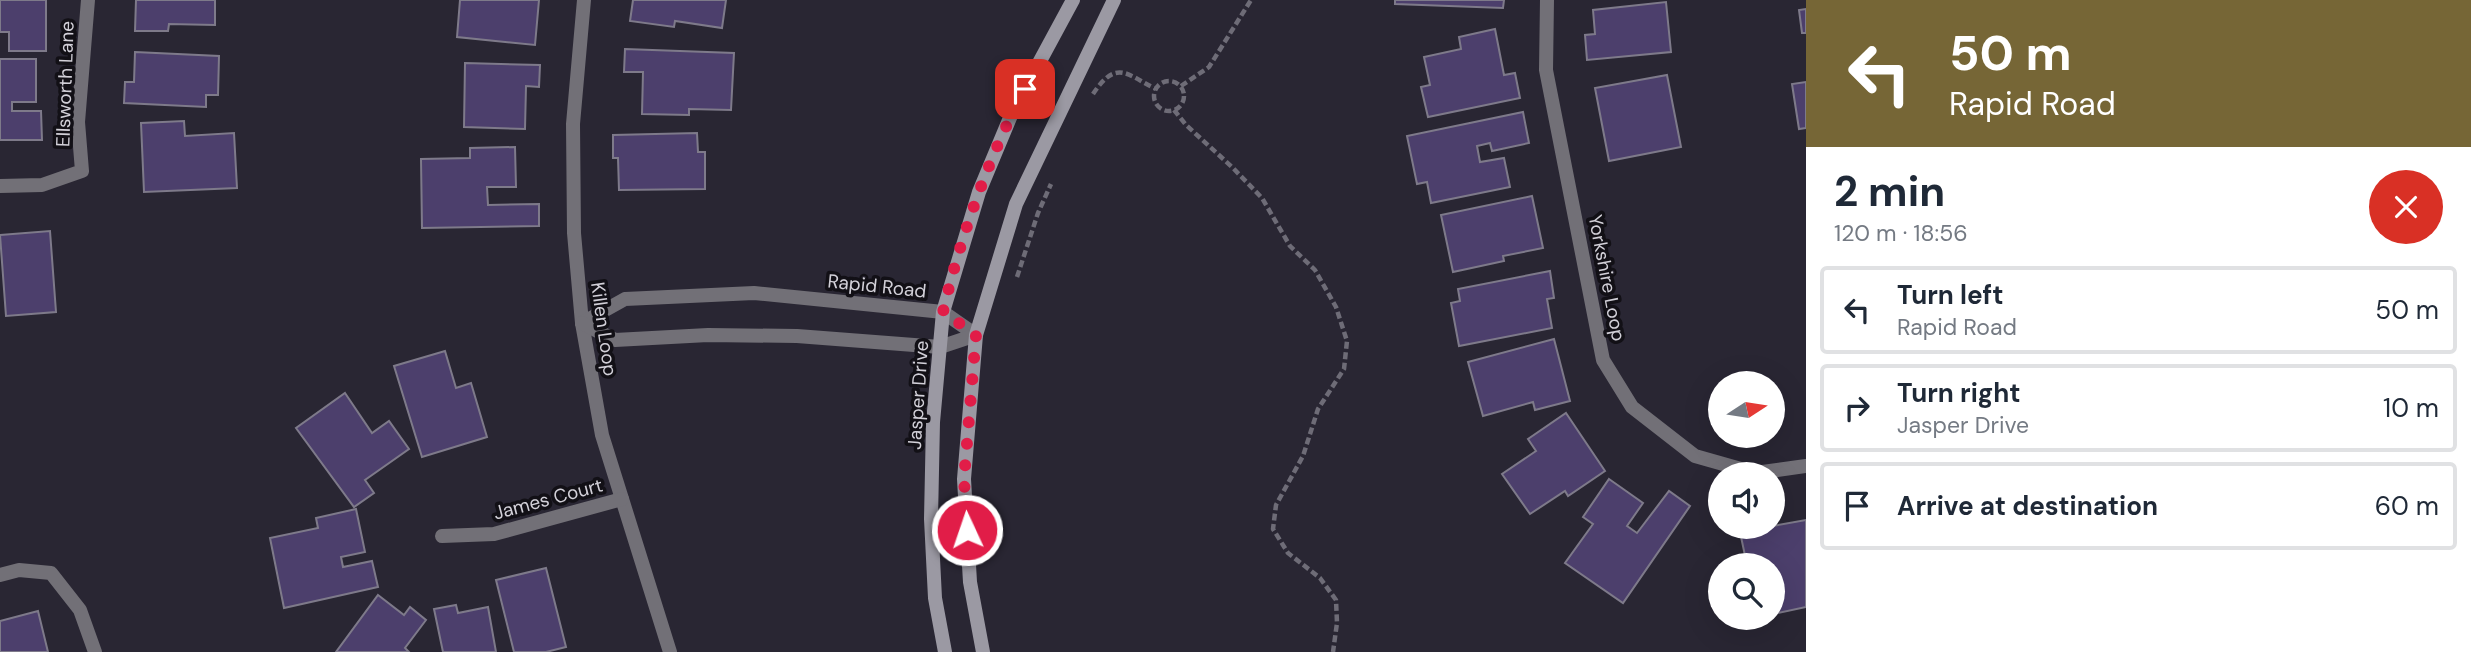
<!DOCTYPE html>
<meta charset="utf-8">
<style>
:root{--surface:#fff;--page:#f6f6f7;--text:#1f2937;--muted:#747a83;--line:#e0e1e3}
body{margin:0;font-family:"DM Sans",sans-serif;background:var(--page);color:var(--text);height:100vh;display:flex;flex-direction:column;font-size:26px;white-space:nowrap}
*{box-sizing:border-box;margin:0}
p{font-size:23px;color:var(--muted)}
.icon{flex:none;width:38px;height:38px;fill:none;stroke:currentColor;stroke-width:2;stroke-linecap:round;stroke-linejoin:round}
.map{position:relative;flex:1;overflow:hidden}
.side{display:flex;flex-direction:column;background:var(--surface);width:665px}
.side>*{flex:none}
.top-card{background:#766636;color:#fff;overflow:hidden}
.needle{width:46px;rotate:78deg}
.buttons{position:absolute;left:1708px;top:371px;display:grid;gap:14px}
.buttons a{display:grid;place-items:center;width:77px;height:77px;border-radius:50%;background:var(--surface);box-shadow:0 7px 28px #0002;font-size:35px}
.pin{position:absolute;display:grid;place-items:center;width:60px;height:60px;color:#fff;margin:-30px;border-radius:14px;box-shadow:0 4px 10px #0006}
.me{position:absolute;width:77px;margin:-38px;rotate:357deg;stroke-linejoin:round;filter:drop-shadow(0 0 5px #0008)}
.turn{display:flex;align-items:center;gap:24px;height:147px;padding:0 28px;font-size:32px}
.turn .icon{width:91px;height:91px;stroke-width:2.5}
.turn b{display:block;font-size:49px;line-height:60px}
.round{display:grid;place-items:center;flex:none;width:74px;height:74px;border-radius:37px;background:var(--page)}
.summary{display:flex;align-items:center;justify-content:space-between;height:119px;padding:0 28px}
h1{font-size:42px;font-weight:700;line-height:52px}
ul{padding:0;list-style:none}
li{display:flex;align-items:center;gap:21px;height:88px;margin:0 14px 10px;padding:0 14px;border:4px solid var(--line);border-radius:7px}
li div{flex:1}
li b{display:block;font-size:26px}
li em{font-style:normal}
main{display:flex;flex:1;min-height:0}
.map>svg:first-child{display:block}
</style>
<main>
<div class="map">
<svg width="1806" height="652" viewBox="0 0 1806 652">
<rect width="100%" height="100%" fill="#292633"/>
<!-- building -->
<g fill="#4c3f6c" stroke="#7e7a8a" stroke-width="2">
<polygon points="0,0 46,0 46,51 9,51 9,32 0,32"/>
<polygon points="136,0 215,0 215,25 169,24 168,31 135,31"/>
<polygon points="460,0 539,0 535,45 457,37"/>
<polygon points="633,0 726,0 722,28 675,21 674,27 630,21"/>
<polygon points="1395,0 1504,0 1503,8 1395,4"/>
<polygon points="1666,2 1671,52 1587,60 1585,35 1595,34 1593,10"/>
<polygon points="1806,9 1806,33 1802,33 1799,10"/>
<polygon points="1495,29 1504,75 1515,73 1520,98 1428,117 1421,87 1430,85 1424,57 1461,49 1459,37"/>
<polygon points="625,49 734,53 731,110 689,109 689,115 642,114 643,72 624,72"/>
<polygon points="135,52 219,56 218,95 206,95 206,107 124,103 125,82 134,82"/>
<polygon points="0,59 36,59 36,102 12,102 12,111 41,111 42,140 0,140"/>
<polygon points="465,63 540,65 539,87 526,86 525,129 464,127"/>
<polygon points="1667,75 1681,147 1609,161 1595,88"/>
<polygon points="1806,82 1806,128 1799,129 1792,84"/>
<polygon points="1523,112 1529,143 1492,151 1490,143 1477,146 1480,162 1504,158 1510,187 1431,203 1427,182 1417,184 1407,136"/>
<polygon points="184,121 185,136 234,133 237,188 144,192 141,123"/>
<polygon points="697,133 698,152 705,152 705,189 619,190 618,158 613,158 613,135"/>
<polygon points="515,147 516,187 487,187 488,205 539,204 539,226 422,228 421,159 470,158 470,148"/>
<polygon points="1532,196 1543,248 1503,256 1504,261 1453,272 1441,215"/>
<polygon points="50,231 56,312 6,316 0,235"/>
<polygon points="1550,271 1554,298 1547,299 1552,328 1459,346 1451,303 1460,301 1458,289"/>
<polygon points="1554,339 1570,401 1535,410 1533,402 1483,416 1468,362"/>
<polygon points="445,351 456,388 471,383 487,437 422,457 394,366"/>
<polygon points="345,393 372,433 389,421 409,449 365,480 374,493 354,507 296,428"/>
<polygon points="1566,413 1605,471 1568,496 1565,491 1530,514 1502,474 1536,451 1528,439"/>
<polygon points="1609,479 1643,503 1627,526 1637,533 1669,491 1690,506 1623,603 1565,563 1593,524 1583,517"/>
<polygon points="356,509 365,552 341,557 343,567 372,561 378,587 284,608 270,538 318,528 316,518"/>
<polygon points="1806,520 1806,607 1773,614 1773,565 1747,565 1740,532"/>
<polygon points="546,568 566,647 546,652 514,652 496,580"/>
<polygon points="378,595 404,615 410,607 426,620 405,648 409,652 336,652"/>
<polygon points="456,605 458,613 488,607 496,652 443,652 434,609"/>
<polygon points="38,611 48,652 0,652 0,621"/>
</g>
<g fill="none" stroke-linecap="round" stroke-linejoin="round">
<!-- path -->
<g stroke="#6e6c77" stroke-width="4.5" stroke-dasharray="7 3.5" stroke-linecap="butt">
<circle cx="1169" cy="96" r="15"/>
<polyline points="1181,86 1209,67 1251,0"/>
<path d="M1093,94C1117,58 1127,75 1156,89"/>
<polyline points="1174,110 1186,125 1232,167 1262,198 1290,246 1315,270 1336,307 1347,341 1344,369 1318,409 1303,456 1276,505 1273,529 1288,553 1320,578 1336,600 1337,623 1333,652"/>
<polyline points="1017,277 1038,213 1051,184"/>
</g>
<!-- street -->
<g stroke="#727077" stroke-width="14">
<polyline points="584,0 573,124 574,233 582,323 602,435 670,652"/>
<polyline points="1547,0 1546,70 1603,360 1632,407 1695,456 1755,473 1806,466"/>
<polyline points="0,186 42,185 82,171 78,122 88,0"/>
<polyline points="582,323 625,299 754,293 943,312 976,335"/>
<polyline points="582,323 615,340 708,335 797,336 940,347 976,335"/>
<polyline points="442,536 494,534 622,499"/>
<polyline points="0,575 19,570 51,573 80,610 95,652"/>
</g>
<!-- secondary -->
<g stroke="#9b99a3" stroke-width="14">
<polyline points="945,652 935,598 931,519 933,422 943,312 979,192 1012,113 1073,0"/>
<polyline points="983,652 970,582 964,479 976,335 1016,204 1114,0"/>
</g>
</g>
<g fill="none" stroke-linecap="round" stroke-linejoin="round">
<!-- route -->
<path stroke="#e11d48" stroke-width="12" stroke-dasharray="0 21.6" d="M967,530L964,479L976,335L943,312C960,239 989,155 1025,89"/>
</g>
<g text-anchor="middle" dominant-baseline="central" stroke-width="7" stroke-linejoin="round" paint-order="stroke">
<!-- street labels -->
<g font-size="19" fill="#d2d0d8" stroke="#121016">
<text transform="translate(65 84) rotate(-88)">Ellsworth Lane</text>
<text transform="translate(1607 278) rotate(79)">Yorkshire Loop</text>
<text transform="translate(877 286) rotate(6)">Rapid Road</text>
<text transform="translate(604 329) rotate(82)">Killen Loop</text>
<text transform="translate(918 395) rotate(-86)">Jasper Drive</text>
<text transform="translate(548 499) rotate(-15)">James Court</text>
</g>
</g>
</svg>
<div class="buttons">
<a><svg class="needle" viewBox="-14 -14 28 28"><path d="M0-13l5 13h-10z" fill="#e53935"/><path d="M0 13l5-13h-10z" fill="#747a83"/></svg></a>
<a><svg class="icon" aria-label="sound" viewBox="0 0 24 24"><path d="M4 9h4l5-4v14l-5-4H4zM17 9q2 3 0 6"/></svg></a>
<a><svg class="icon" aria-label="search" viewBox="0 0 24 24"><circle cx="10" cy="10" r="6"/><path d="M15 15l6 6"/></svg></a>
</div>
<div class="pin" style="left:1025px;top:89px;background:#d93025"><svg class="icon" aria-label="arrive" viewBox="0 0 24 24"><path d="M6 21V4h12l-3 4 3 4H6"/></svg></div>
<svg class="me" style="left:967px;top:530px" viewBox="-20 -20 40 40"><circle r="17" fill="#e11d48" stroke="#fff" stroke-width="3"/><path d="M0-11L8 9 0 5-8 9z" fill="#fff"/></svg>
</div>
<section class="side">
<div class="top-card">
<div class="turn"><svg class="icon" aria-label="left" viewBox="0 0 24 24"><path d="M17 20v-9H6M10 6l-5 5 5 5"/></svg><div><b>50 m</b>Rapid Road</div></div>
</div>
<div class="summary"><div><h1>2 min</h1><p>120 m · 18:56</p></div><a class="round" style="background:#d93025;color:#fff"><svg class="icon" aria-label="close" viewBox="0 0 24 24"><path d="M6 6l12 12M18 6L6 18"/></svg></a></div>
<ul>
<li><svg class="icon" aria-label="left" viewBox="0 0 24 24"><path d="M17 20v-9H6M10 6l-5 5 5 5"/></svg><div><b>Turn left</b><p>Rapid Road</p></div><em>50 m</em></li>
<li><svg class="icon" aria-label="right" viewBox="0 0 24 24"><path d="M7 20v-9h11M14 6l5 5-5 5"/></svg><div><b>Turn right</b><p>Jasper Drive</p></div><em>10 m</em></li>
<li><svg class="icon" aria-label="arrive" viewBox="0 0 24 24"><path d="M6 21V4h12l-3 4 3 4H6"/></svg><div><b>Arrive at destination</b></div><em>60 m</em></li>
</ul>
</section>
</main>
